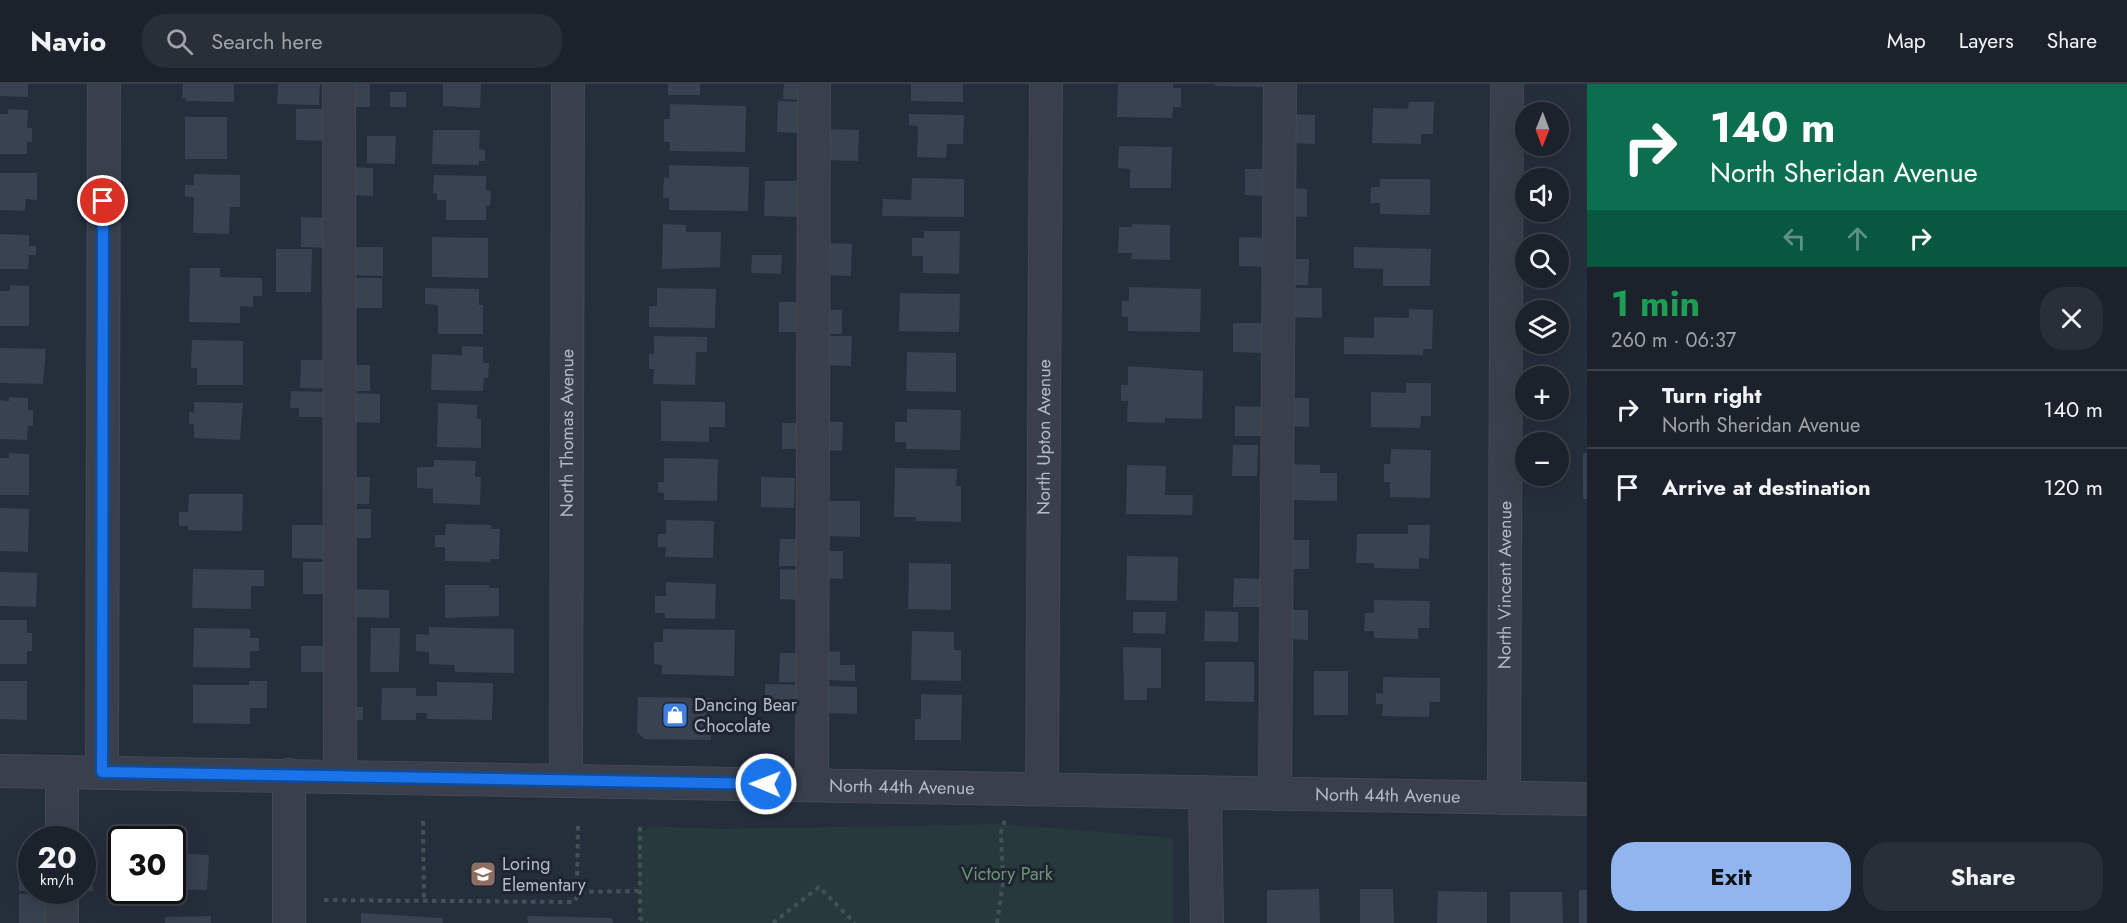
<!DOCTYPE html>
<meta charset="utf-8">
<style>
:root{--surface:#1c222c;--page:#292f38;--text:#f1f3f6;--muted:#a0a4a9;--line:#3a3f48;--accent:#91b5ef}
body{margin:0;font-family:Jost,sans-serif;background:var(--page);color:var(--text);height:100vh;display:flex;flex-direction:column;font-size:22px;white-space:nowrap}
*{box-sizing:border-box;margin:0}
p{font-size:20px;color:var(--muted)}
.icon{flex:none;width:33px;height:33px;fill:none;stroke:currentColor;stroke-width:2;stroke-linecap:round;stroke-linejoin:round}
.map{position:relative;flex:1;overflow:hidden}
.details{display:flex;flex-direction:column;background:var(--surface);width:540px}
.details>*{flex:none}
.guide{background:#0b6e4f;color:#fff;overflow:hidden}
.needle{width:39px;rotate:181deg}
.fabs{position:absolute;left:1515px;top:18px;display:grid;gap:12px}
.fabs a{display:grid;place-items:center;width:54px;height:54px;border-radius:50%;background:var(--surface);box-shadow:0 6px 24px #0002,0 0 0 2px var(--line);font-size:30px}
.speed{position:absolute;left:18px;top:742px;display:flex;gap:12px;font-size:30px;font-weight:700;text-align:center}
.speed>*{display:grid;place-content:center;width:78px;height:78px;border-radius:50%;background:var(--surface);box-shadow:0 6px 24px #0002,0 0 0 2px var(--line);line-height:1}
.speed small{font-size:15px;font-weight:400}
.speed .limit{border:3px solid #111;border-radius:9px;background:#fff;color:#111}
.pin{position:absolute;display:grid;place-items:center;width:51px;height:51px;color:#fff;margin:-26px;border:3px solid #fff;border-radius:50%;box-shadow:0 2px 6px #0007}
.me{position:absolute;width:66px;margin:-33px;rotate:271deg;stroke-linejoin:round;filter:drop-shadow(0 0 4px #0008)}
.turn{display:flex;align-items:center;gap:21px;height:126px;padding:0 24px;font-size:27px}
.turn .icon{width:78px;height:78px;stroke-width:2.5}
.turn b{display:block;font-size:42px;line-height:51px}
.lanes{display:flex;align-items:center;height:57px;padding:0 24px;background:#0003;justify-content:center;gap:30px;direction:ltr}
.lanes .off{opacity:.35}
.round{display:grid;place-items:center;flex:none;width:63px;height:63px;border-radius:24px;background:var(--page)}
.overview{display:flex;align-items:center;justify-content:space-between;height:102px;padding:0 24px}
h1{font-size:36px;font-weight:700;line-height:45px;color:#1e9e55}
.cta{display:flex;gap:12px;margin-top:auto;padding:12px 24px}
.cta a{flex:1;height:69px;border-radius:24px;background:var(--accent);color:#111;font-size:24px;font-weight:700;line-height:69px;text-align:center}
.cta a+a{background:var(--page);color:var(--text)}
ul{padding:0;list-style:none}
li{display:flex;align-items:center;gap:18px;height:78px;padding:0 24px;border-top:2px solid var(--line)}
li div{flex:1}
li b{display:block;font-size:22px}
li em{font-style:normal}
header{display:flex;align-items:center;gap:36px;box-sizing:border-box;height:84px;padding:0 30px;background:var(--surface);border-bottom:2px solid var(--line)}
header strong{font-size:28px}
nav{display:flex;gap:33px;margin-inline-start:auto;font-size:21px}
.search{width:420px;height:54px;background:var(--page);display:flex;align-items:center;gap:15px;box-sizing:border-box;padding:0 21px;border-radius:24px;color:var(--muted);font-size:22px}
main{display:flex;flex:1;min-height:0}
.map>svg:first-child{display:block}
</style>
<header>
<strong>Navio</strong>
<div class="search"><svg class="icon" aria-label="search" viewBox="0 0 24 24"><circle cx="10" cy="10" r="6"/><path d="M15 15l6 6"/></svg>Search here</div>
<nav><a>Map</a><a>Layers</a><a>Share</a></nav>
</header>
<main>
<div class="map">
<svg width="1587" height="839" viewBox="0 0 1587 839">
<rect width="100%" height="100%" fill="#252e3b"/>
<!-- green -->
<polygon fill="#27393c" points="1004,740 1173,754 1173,839 640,839 637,746 647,746 648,742 720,745"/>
<!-- building -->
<g fill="#384250">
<polygon points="0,0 28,0 28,13 0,12"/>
<polygon points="183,0 234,0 234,18 186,17 186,14 182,14"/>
<polygon points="278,0 320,0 319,21 277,20"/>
<rect x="351" y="0" width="19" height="23"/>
<polygon points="443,0 481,0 480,24 443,22"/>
<rect x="668" y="0" width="32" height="11"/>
<polygon points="784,0 803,0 803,16 783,15"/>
<polygon points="911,0 963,0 963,18 911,17"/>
<polygon points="1118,0 1173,0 1173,4 1181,4 1181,23 1173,23 1172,34 1117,33"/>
<polygon points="1215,0 1265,0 1265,3 1215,2"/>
<rect x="390" y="8" width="16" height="15"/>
<polygon points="778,17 803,18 802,49 777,48"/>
<polygon points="1409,18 1434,18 1433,50 1421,50 1421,60 1372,59 1373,24 1408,25"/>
<polygon points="670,20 746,22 745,68 670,67 670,58 664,58 664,35 670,35"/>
<polygon points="8,25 28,26 27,44 32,44 32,58 27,58 27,70 0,70 0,30 8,30"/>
<polygon points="296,25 331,25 330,57 296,56"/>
<polygon points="909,30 964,31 963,60 947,60 946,74 917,73 918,42 909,41"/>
<polygon points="1288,30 1315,31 1315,60 1287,59"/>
<rect x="185" y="33" width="42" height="42"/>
<polygon points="823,45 859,46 858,77 823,76"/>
<polygon points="433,46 480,46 479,65 485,66 485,77 479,77 479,81 432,80"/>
<polygon points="367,52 396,52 395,80 367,79"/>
<polygon points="1119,62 1172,63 1171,104 1130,104 1130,85 1118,84"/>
<polygon points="669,81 749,83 748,127 669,126 669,114 663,114 664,93 669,94"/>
<polygon points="351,83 373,84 373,112 350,111"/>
<polygon points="1245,85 1266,85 1266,112 1245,111"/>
<polygon points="0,89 37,89 37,116 26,115 25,127 0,126"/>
<polygon points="194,90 240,91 240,123 230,123 229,150 193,149 194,113 185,113 185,101 194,101"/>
<polygon points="434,91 486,92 486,106 491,107 490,122 486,122 486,136 446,136 446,116 437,116 437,109 433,109"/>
<polygon points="912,94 964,95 964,133 882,132 883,115 911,116"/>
<polygon points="1380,95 1430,95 1430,131 1380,130 1380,119 1370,119 1371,103 1380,103"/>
<polygon points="765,97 801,97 801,133 764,132"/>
<polygon points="1288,104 1307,105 1307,133 1287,132"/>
<polygon points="301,133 332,134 331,164 301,163"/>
<polygon points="663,140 686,141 686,148 721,148 720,183 662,185"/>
<polygon points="1132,140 1170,141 1170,176 1131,175 1132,169 1118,169 1119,143 1132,143"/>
<polygon points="924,147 960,147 959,190 923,189 923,172 912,172 912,154 924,154"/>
<polygon points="0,150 29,151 29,162 36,162 36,171 29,171 28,185 0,185"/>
<polygon points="432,153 488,154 488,194 432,193"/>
<polygon points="1239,153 1268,154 1267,183 1239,182"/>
<polygon points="822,159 852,160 851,192 822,191"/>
<polygon points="352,163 383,163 383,192 351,191"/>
<polygon points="1354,163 1431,165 1430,202 1383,202 1383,185 1354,184"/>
<polygon points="276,165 312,165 311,208 276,208"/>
<polygon points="752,171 782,171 781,190 751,189"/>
<polygon points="1289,175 1309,175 1308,201 1288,201"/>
<polygon points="190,184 220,184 220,193 262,194 262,212 253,212 253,223 240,222 240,239 189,238"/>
<rect x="352" y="194" width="30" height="30"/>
<polygon points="10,201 29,202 29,242 0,242 0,207 10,207"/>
<polygon points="1129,203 1201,205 1200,248 1128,247 1128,233 1122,233 1122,217 1129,217"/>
<polygon points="425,204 479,205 479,221 483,221 483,250 438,250 438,221 425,220"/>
<polygon points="657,204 716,205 715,244 649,243 649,222 657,222"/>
<polygon points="1288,204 1322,204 1322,234 1288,233"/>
<polygon points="900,209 960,210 959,248 899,247"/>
<polygon points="779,218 800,218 799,248 779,248"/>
<polygon points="1409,225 1433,226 1432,265 1423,265 1423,271 1344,270 1344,253 1374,254 1374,233 1409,234"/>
<polygon points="824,226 842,226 842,250 823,250"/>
<polygon points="1233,239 1265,239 1264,269 1233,268"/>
<polygon points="654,252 707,253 707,268 696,268 695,301 653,300 654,285 649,285 649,270 654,270"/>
<polygon points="824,252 852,252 851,282 823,281"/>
<polygon points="192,256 243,257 243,301 197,301 197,284 191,284"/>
<polygon points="462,262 483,263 483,279 489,279 488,294 484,294 483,307 431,306 432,270 462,271"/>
<polygon points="0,264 46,265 43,300 0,299"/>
<polygon points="907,268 956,269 956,308 906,307"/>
<polygon points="301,276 331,276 330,305 300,304"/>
<rect x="352" y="281" width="18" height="26"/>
<polygon points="1128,282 1203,287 1202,335 1165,334 1165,339 1127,338 1128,317 1121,317 1121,301 1128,301"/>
<polygon points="1406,299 1431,299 1431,332 1421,332 1420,344 1371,343 1371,308 1406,309"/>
<polygon points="291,307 329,308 328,333 299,333 299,324 290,324"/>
<polygon points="352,309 380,310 380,339 351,338"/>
<polygon points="9,313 28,314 28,326 33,326 33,342 28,342 27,356 0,355 0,316 9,317"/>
<polygon points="1290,314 1309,314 1309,343 1290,342"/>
<polygon points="661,317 725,318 725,343 709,343 709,358 661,357"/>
<polygon points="194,318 243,319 240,356 194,354 194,340 189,340 189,328 194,329"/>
<polygon points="438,319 477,321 477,335 481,335 481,364 437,363"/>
<polygon points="1235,322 1266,323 1266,352 1235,352"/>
<polygon points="907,325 961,326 960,366 906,365 906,358 895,358 895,338 907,338"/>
<polygon points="826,338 843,338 842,367 826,366"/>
<polygon points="782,339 801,339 800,365 782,365"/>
<polygon points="1233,361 1258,361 1257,392 1232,392"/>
<polygon points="1391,365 1431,366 1430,414 1390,413 1390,398 1384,398 1384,380 1390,380"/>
<polygon points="9,369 29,370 29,411 0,411 0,374 9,374"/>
<rect x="1583" y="369" width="4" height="46"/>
<polygon points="664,374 718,375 717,417 664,416 664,409 658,408 658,398 664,398"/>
<polygon points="434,376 476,377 475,393 481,393 480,421 433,419 433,405 417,404 417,383 434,383"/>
<polygon points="1289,380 1320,381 1320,389 1337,389 1337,417 1288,416"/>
<polygon points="1127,381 1166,382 1165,411 1193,411 1192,431 1126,430"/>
<polygon points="895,384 957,385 956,402 961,402 961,438 916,437 916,433 894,433"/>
<polygon points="351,393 370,393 369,420 351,420"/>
<polygon points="761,393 795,394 794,424 761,423"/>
<polygon points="189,410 243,410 242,447 188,446 188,442 179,442 179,428 188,428"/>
<polygon points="825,417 860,417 860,453 824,452"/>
<polygon points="0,424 29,425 28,468 0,467"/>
<polygon points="351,425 371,425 371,454 350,454"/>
<polygon points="666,436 714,437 713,474 665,473 666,463 658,463 658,450 666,450"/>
<polygon points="446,440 491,441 491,445 500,445 499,475 490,475 490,478 445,477 445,463 435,463 435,451 445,451"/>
<polygon points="292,441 328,441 328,475 292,474"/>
<polygon points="1408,441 1430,441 1429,475 1419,474 1419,485 1374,484 1374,479 1356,479 1357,450 1408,450"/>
<polygon points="780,455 799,455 799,482 779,482"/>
<rect x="1290" y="456" width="19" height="29"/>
<polygon points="825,467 843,467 843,495 824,494"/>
<polygon points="1127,472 1178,473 1177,517 1126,516"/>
<rect x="303" y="478" width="26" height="32"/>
<polygon points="909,479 951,480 951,526 908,525"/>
<polygon points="193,485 264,486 264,502 251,502 251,525 192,524"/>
<polygon points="780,485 800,486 800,516 780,515"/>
<polygon points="0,488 37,489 36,523 0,522"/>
<polygon points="1234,494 1264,495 1264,523 1233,523"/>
<polygon points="666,498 716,500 715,535 665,534 665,529 655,529 655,512 666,512"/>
<polygon points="445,501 489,501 489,504 499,504 499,532 445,534"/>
<polygon points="350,505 389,506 389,534 350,533"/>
<polygon points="1374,516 1430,517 1429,544 1418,544 1418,555 1374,554 1374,547 1364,547 1365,529 1374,529"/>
<polygon points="1289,526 1308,526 1308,556 1289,555"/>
<polygon points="1205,527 1238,528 1238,558 1204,557"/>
<polygon points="1133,528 1166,528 1165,550 1133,549"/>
<polygon points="0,536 27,536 27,549 32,549 32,567 27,567 27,580 0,580"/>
<polygon points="429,543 514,545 514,589 455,588 454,581 429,580 429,568 416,567 416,550 429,551"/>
<polygon points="194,544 250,545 250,554 259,554 259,567 250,567 250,584 193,583"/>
<polygon points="371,544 400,544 399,588 370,588"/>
<polygon points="663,545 735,546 734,592 662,590 662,581 654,580 654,558 663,558"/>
<polygon points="912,547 954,548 954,566 961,566 961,597 911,596"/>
<rect x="301" y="562" width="27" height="26"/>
<polygon points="1123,563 1161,564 1161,604 1147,604 1147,616 1124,616"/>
<polygon points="824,567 840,568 840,581 855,581 855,597 823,596"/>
<polygon points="780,569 802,569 801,598 779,598"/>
<polygon points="1205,578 1254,578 1254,618 1205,617"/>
<rect x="1314" y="587" width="34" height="44"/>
<polygon points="1383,593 1440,594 1440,618 1430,618 1429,633 1382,632 1383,620 1376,620 1376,609 1383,610"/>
<polygon points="0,597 27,597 27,636 0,635"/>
<polygon points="249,597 267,597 267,624 250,624 250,640 193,639 193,601 249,601"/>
<polygon points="437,598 493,599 492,636 426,635 427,629 416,629 416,636 381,636 382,604 416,604 416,612 437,612"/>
<polygon points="765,600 801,601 800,628 765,627"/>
<polygon points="824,602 857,603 857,630 823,629"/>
<polygon points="921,610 962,611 961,656 915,656 915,635 921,635"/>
<polygon points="638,613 712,614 711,656 644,655 637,648"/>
<rect x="351" y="623" width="12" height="13"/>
<polygon points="172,769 209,771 207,806 172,805"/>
<polygon points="18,777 32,777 32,807 19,807"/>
<polygon points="82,778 92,778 93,807 82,807"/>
<polygon points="1319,805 1320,839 1267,839 1267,806"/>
<polygon points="1360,805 1393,805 1394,839 1360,839"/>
<rect x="1579" y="806" width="8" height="33"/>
<polygon points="1438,807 1487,808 1487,839 1437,839"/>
<polygon points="1510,808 1562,808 1563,839 1510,839"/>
<polygon points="19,810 48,810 49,839 19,839"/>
<polygon points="361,829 442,834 443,839 361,839"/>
<polygon points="211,832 211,839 165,839 165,833"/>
<polygon points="527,832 612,834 613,839 528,839"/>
</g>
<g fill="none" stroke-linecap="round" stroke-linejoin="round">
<defs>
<g id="minor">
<polyline points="339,0 340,693"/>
<path id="s1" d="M0,687L1587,715"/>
<polyline points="102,689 104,0"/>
<path id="s2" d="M566,697L568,0"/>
<polyline points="812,701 814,0"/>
<path id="s3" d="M1042,705L1046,0"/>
<polyline points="1205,708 1207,839"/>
<polyline points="1275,710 1280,0"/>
<path id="s4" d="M1504,714L1507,0"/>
<polyline points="62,756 62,688"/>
<polyline points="62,839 62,807"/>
<polyline points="289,839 289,691"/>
</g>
</defs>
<!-- minor casing -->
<use href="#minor" stroke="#424954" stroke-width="34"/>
<!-- path -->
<g stroke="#405254" stroke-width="4" stroke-dasharray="4.5 4.5" stroke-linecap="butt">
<polyline points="423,737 424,817"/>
<polyline points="578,742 577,802 581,808"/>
<polyline points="640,743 640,834 647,839"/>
<polyline points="324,816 573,818 581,808 640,807"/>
<polyline points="773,839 819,803 855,839"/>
<polyline points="997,839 1003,799 1001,748 1005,736"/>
</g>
<!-- minor -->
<use href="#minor" stroke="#39404b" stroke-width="32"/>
</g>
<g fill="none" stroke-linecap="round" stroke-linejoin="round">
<defs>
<polyline id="route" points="103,117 102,688 766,700"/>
</defs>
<!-- route casing -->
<use href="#route" stroke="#114b97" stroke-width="15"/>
<!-- route -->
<use href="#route" stroke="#1a73e8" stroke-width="10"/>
</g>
<!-- icons -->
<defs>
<symbol id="shop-square" viewBox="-11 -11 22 22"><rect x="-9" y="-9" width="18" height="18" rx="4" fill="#3f7fe0" stroke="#1e2530"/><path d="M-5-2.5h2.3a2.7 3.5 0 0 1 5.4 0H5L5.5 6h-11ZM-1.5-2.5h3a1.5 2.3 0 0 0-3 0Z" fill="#fff"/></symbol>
<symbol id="school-square" viewBox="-11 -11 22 22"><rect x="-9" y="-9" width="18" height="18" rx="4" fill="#8d6e63" stroke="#1e2530"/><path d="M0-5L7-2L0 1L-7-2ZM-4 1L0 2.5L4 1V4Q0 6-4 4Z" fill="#fff"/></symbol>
</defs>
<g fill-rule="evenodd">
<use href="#shop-square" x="660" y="616" width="30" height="30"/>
<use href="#school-square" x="468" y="775" width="30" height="30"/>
</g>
<g text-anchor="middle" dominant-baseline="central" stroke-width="6" stroke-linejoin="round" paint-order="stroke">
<!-- street labels -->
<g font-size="18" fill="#b4bbc6" stroke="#1e2530">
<text stroke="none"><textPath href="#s2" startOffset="348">North Thomas Avenue</textPath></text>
<text stroke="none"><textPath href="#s3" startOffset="352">North Upton Avenue</textPath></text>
<text stroke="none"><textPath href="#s4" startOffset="213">North Vincent Avenue</textPath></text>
<text stroke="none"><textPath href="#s1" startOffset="902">North 44th Avenue</textPath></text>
<text stroke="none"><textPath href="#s1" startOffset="1388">North 44th Avenue</textPath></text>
</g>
<!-- poi labels -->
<g font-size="18" fill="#b4bbc6" stroke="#1e2530" text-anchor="start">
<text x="694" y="621">Dancing Bear<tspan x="694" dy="21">Chocolate</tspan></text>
<text x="502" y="780">Loring<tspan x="502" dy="21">Elementary</tspan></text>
</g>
<!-- park labels -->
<g font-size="18" fill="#6d9577" stroke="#1e2530">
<text x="1007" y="790">Victory Park</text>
</g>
</g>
</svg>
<div class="fabs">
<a><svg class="needle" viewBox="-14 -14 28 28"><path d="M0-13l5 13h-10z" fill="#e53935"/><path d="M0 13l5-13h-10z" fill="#a0a4a9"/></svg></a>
<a><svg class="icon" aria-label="sound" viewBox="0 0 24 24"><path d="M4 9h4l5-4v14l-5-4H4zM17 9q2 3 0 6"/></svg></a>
<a><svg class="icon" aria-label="search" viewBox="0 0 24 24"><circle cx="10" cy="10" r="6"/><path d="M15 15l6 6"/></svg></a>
<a><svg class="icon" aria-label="layers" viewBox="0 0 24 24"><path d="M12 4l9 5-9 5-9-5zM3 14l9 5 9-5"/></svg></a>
<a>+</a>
<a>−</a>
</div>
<div class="speed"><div>20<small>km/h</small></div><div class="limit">30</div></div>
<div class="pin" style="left:103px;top:117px;background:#d93025"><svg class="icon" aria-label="arrive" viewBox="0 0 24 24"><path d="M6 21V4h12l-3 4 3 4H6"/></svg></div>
<svg class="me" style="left:766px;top:700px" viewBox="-20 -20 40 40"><circle r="17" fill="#1a73e8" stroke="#fff" stroke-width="3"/><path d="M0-11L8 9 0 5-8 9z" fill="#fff"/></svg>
</div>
<section class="details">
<div class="guide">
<div class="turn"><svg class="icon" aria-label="right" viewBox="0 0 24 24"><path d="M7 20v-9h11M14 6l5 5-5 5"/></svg><div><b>140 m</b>North Sheridan Avenue</div></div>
<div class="lanes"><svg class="icon off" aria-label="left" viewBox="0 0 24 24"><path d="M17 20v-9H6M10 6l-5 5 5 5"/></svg><svg class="icon off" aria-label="ahead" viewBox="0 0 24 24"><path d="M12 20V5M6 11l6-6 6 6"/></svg><svg class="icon" aria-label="right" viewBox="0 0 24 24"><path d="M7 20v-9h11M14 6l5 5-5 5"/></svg></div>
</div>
<div class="overview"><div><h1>1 min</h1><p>260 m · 06:37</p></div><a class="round"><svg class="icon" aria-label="close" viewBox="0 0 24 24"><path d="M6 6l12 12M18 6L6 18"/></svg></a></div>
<ul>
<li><svg class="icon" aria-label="right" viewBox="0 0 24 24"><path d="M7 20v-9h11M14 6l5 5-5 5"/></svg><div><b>Turn right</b><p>North Sheridan Avenue</p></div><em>140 m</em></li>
<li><svg class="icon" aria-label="arrive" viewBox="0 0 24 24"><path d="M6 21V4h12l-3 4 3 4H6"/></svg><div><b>Arrive at destination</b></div><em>120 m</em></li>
</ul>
<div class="cta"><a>Exit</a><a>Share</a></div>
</section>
</main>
